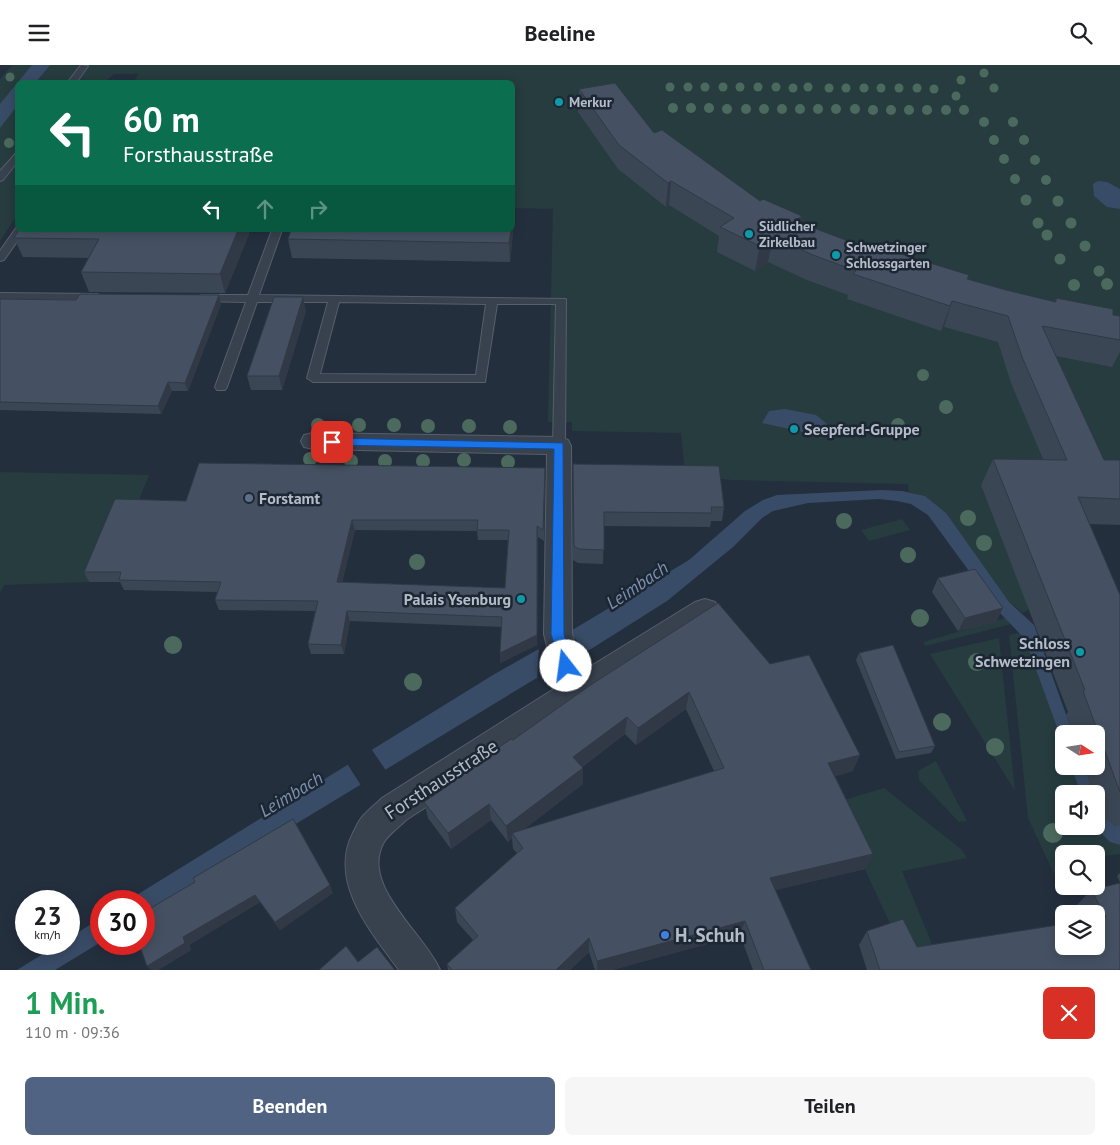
<!DOCTYPE html>
<html lang="de">
<meta charset="utf-8">
<style>
:root{--surface:#fff;--page:#f6f6f6;--text:#202124;--muted:#757577;--accent:#506383}
body{margin:0;font-family:"PT Sans",sans-serif;background:var(--page);color:var(--text);height:100vh;display:flex;flex-direction:column;font-size:19px;white-space:nowrap}
*{box-sizing:border-box;margin:0}
p{font-size:16px;color:var(--muted)}
.icon{flex:none;width:28px;height:28px;fill:none;stroke:currentColor;stroke-width:2;stroke-linecap:round;stroke-linejoin:round}
.map{position:relative;height:905px;overflow:hidden}
.details{display:flex;flex-direction:column;background:var(--surface);flex:1}
.details>*{flex:none}
.top-card{position:absolute;left:15px;top:15px;width:500px;height:152px;border-radius:8px;box-shadow:0 2px 12px #0003;background:#0b6e4f;color:#fff;overflow:hidden}
.needle{width:32px;rotate:102deg}
.buttons{position:absolute;left:1055px;top:660px;display:grid;gap:10px}
.buttons a{display:grid;place-items:center;width:50px;height:50px;border-radius:8px;background:var(--surface);box-shadow:0 2px 12px #0003;font-size:25px}
.speed{position:absolute;left:15px;top:825px;display:flex;gap:10px;font-size:25px;font-weight:700;text-align:center}
.speed>*{display:grid;place-content:center;width:65px;height:65px;border-radius:50%;background:var(--surface);box-shadow:0 2px 12px #0003;line-height:1}
.speed small{font-size:12px;font-weight:400}
.speed .limit{border:8px solid #d22;background:#fff;color:#111}
.pin{position:absolute;display:grid;place-items:center;width:42px;height:42px;color:#fff;margin:-21px;border-radius:10px;box-shadow:0 2px 8px #0006}
.me{position:absolute;width:55px;margin:-28px;rotate:345deg;stroke-linejoin:round;filter:drop-shadow(0 0 4px #0008)}
.turn{display:flex;align-items:center;gap:18px;height:105px;padding:0 25px;font-size:22px}
.turn .icon{width:65px;height:65px;stroke-width:2.5}
.turn b{display:block;font-size:35px;line-height:42px}
.lanes{display:flex;align-items:center;height:48px;padding:0 25px;background:#0003;justify-content:center;gap:25px;direction:ltr}
.lanes .off{opacity:.35}
.round{display:grid;place-items:center;flex:none;width:52px;height:52px;border-radius:8px;background:var(--page)}
.headline{display:flex;align-items:center;justify-content:space-between;height:85px;padding:0 25px}
h1{font-size:30px;font-weight:800;line-height:38px;color:#1e9e55}
.cta{display:flex;gap:10px;margin-top:auto;padding:10px 25px}
.cta a{flex:1;height:58px;border-radius:8px;background:var(--accent);color:#fff;font-size:20px;font-weight:800;line-height:58px;text-align:center}
.cta a+a{background:var(--page);color:var(--text)}
header{display:flex;justify-content:space-between;align-items:center;height:65px;padding:0 25px;background:var(--surface);font-size:22px;font-weight:800}
.map>svg:first-child{display:block}
</style>
<header><svg class="icon" aria-label="menu" viewBox="0 0 24 24"><path d="M4 6h16M4 12h16M4 18h16"/></svg>Beeline<svg class="icon" aria-label="search" viewBox="0 0 24 24"><circle cx="10" cy="10" r="6"/><path d="M15 15l6 6"/></svg></header>
<div class="map">
<svg width="1120" height="905" viewBox="0 0 1120 905">
<rect width="100%" height="100%" fill="#242f3e"/>
<!-- green -->
<g fill="#263c3f">
<polygon points="12,0 1120,0 1120,421 982,420 1029,544 1023,548 1009,537 925,431 909,427 908,419 732,415 685,409 681,368 572,366 572,357 548,357 553,144 513,143 512,18 133,18 138,9 114,9 105,17 18,18 17,150 0,176 0,14"/>
<polygon points="0,407 149,410 135,445 103,486 88,517 4,520 0,528"/>
<polygon points="902,454 910,465 869,476 861,465"/>
<polygon points="1005,553 1011,559 926,581 923,577"/>
<polygon points="1020,568 1025,574 1064,682 1064,701 1071,701 1081,729 1064,729 1064,761 1094,761 1110,777 1120,780 1120,789 1096,792 1096,789 1064,789 1064,821 1060,822 1028,753 1009,570"/>
<polygon points="999,573 1015,726 930,589"/>
<polygon points="936,696 967,756 959,757 919,715 918,706"/>
<polygon points="884,723 962,785 967,793 902,806 936,889 907,895 834,738"/>
</g>
<!-- water -->
<g fill="#394c67">
<polygon points="32,0 50,0 36,17 18,18 17,41 0,63 0,39"/>
<polygon points="1098,116 1107,117 1120,124 1120,144 1107,142 1094,131 1093,119"/>
<polygon points="785,344 816,350 827,359 826,372 762,358 769,346"/>
<polygon points="882,425 902,426 925,431 946,448 1009,537 1034,560 1073,669 1064,669 1064,682 1025,574 999,547 928,450 911,439 897,436 879,434 808,438 773,446 762,453 733,482 667,536 591,584 535,614 144,851 144,836 127,836 493,610 574,564 689,495 745,446 763,435 777,430"/>
<polygon points="1071,701 1084,701 1094,729 1081,729"/>
<polygon points="1096,736 1115,761 1120,761 1120,780 1110,777 1094,761 1096,761"/>
<polygon points="101,853 101,877 55,905 17,905 59,879 69,879 69,873"/>
</g>
<!-- pier -->
<g fill="#242f3e">
<polygon points="568,565 587,588 537,616 539,581"/>
<polygon points="370,682 387,707 362,722 346,697"/>
</g>
<g fill="none" stroke-linecap="round" stroke-linejoin="round">
<defs>
<g id="service">
<polygon points="81,0 88,1 76,18 67,18"/>
<polygon points="18,86 18,96 3,115 0,116 0,106"/>
<polygon points="16,163 18,165 25,165 4,195 0,196 0,186"/>
<path d="M272,165H282L259,230L566,234L565,381L564,384H554L553,381L556,239H497L485,317H313L307,313L328,237H257L227,322L225,325H217L215,322L246,237L201,236L195,233L201,230H248ZM339,237L486,239L476,310L320,309Z"/>
<polygon points="0,228 97,229 103,232 97,235 0,234"/>
</g>
<path id="minor" d="M313,368L559,372L568,375L571,381L572,569L583,606L695,537L705,534L715,537L719,545L715,553L406,755C399,762 389,769 384,777C359,820 425,869 440,905H399C371,867 328,817 353,768C356,763 358,756 363,751C368,745 376,739 382,733L557,622L544,569L547,389L313,384L304,382L301,376L304,370Z"/>
</defs>
<!-- service casing -->
<use href="#service" stroke="#565f6c" stroke-width="2"/>
<!-- minor casing -->
<use href="#minor" stroke="#565f6c" stroke-width="2"/>
<!-- service -->
<use href="#service" fill="#38414e" fill-rule="evenodd"/>
<!-- minor -->
<use href="#minor" fill="#38414e" fill-rule="evenodd"/>
</g>
<!-- trees -->
<g fill="#4b6a5d">
<circle cx="984" cy="8" r="4.5"/>
<circle cx="10" cy="12" r="4.5"/>
<circle cx="961" cy="15" r="4.5"/>
<circle cx="670" cy="22" r="4.5"/>
<circle cx="688" cy="22" r="4.5"/>
<circle cx="705" cy="22" r="4.5"/>
<circle cx="723" cy="22" r="4.5"/>
<circle cx="740" cy="22" r="4.5"/>
<circle cx="758" cy="22" r="4.5"/>
<circle cx="776" cy="22" r="4.5"/>
<circle cx="808" cy="22" r="4.5"/>
<circle cx="793" cy="23" r="4.5"/>
<circle cx="829" cy="23" r="4.5"/>
<circle cx="846" cy="23" r="4.5"/>
<circle cx="864" cy="23" r="4.5"/>
<circle cx="881" cy="23" r="4.5"/>
<circle cx="899" cy="23" r="4.5"/>
<circle cx="917" cy="23" r="4.5"/>
<circle cx="994" cy="23" r="4.5"/>
<circle cx="934" cy="24" r="4.5"/>
<circle cx="956" cy="31" r="4.5"/>
<circle cx="673" cy="43" r="5"/>
<circle cx="691" cy="43" r="5"/>
<circle cx="709" cy="43" r="5"/>
<circle cx="727" cy="44" r="5"/>
<circle cx="746" cy="44" r="5"/>
<circle cx="764" cy="44" r="5"/>
<circle cx="782" cy="44" r="5"/>
<circle cx="800" cy="44" r="5"/>
<circle cx="818" cy="44" r="5"/>
<circle cx="836" cy="44" r="5"/>
<circle cx="855" cy="44" r="5"/>
<circle cx="873" cy="45" r="5"/>
<circle cx="891" cy="45" r="5"/>
<circle cx="909" cy="45" r="5"/>
<circle cx="927" cy="45" r="5"/>
<circle cx="946" cy="45" r="5"/>
<circle cx="964" cy="45" r="5"/>
<circle cx="984" cy="57" r="5"/>
<circle cx="1013" cy="57" r="5"/>
<circle cx="994" cy="75" r="5"/>
<circle cx="1024" cy="75" r="5"/>
<circle cx="9" cy="78" r="5"/>
<circle cx="1004" cy="94" r="5"/>
<circle cx="1035" cy="95" r="5"/>
<circle cx="1015" cy="114" r="5"/>
<circle cx="1046" cy="115" r="5"/>
<circle cx="1026" cy="135" r="5.5"/>
<circle cx="1058" cy="136" r="5.5"/>
<circle cx="1038" cy="158" r="5.5"/>
<circle cx="1071" cy="158" r="5.5"/>
<circle cx="1047" cy="170" r="5.5"/>
<circle cx="1085" cy="181" r="5.5"/>
<circle cx="1060" cy="194" r="5.5"/>
<circle cx="1099" cy="206" r="5.5"/>
<circle cx="1107" cy="219" r="6"/>
<circle cx="1074" cy="220" r="6"/>
<circle cx="923" cy="310" r="6"/>
<circle cx="946" cy="342" r="7"/>
<circle cx="318" cy="360" r="7"/>
<circle cx="359" cy="360" r="7"/>
<circle cx="394" cy="360" r="7"/>
<circle cx="898" cy="360" r="7"/>
<circle cx="428" cy="361" r="7"/>
<circle cx="469" cy="361" r="7"/>
<circle cx="510" cy="362" r="7"/>
<circle cx="310" cy="394" r="7"/>
<circle cx="464" cy="395" r="7"/>
<circle cx="351" cy="396" r="7"/>
<circle cx="385" cy="396" r="7"/>
<circle cx="423" cy="396" r="7"/>
<circle cx="508" cy="397" r="7"/>
<circle cx="968" cy="453" r="8"/>
<circle cx="844" cy="456" r="8"/>
<circle cx="984" cy="478" r="8"/>
<circle cx="908" cy="490" r="8"/>
<circle cx="417" cy="497" r="8"/>
<circle cx="920" cy="553" r="9"/>
<circle cx="173" cy="580" r="9"/>
<circle cx="977" cy="597" r="9"/>
<circle cx="413" cy="617" r="9"/>
<circle cx="942" cy="657" r="9"/>
<circle cx="995" cy="682" r="9"/>
<circle cx="1053" cy="768" r="10"/>
</g>
<!-- wall -->
<g fill="#3b4654" fill-rule="evenodd">
<polygon points="579,24 654,68 760,136 802,151 801,158 872,185 969,210 968,214 1006,225 1055,237 1056,233 1113,250 1120,275 1120,287 1112,302 1056,291 1104,395 1120,395 1120,460 1089,459 1120,530 1120,761 1115,761 1102,751 1096,736 1096,729 1094,729 1084,701 1096,701 1096,669 1073,669 1066,650 1068,647 981,420 993,394 1043,394 1011,318 998,277 944,262 941,266 847,234 848,230 807,215 768,197 755,206 717,187 719,171 669,140 666,142 618,104 578,47"/>
<polygon points="19,165 248,165 249,169 225,228 89,227 81,207 89,193 23,192 14,173"/>
<polygon points="513,166 510,197 292,193 288,174"/>
<polygon points="0,234 221,239 188,326 172,326 161,349 0,345"/>
<polygon points="306,246 282,325 251,325 247,311"/>
<polygon points="573,399 724,442 722,456 711,456 710,462 604,461 603,499 578,498 573,495"/>
<path d="M545,403L544,476L538,472L537,580L500,598V588L502,562L350,556L344,589H311L308,579L315,546L219,545L215,535L217,527L124,525L120,517H89L84,507ZM355,465L477,466L478,475H508L505,523L342,517Z"/>
<polygon points="938,513 996,557 958,566 932,527"/>
<path d="M718,538L853,706L835,711L873,789L865,804L775,825L811,905H753L740,870L612,905H595L589,887L570,905H448L447,899L473,875L457,857L455,843L517,788L513,784L512,773L508,777L491,755L451,784L428,753L424,737L447,721V718L513,675ZM686,644L714,706L523,765L583,719L582,702L625,669L636,680Z"/>
<polygon points="859,588 935,681 931,688 896,694 856,595"/>
<polygon points="1120,808 1120,817 1117,811"/>
<polygon points="195,817 333,828 280,865 260,837 189,880 191,885 158,905"/>
<polygon points="1120,818 1120,905 867,905 859,880 867,866 917,882 1096,881 1096,849 1082,849 1077,840 1091,825"/>
</g>
<!-- shaded-wall -->
<g fill="#303945">
<polygon points="671,116 669,140 666,142 668,118"/>
<polygon points="802,151 797,176 791,181 795,156"/>
<polygon points="512,156 513,166 510,197 509,178 511,165 512,165"/>
<polygon points="238,165 248,165 249,169 225,228 220,209"/>
<polygon points="773,172 768,197 755,206 760,181"/>
<polygon points="219,230 221,239 188,326 185,318"/>
<polygon points="303,232 306,246 282,325 279,311"/>
<polygon points="952,236 944,262 941,266 950,241"/>
<polygon points="168,317 172,326 161,349 158,341"/>
<polygon points="352,455 355,465 339,527 337,517"/>
<polygon points="538,472 537,580 500,598 500,588"/>
<polygon points="1003,543 996,557 958,566 965,553"/>
<polygon points="347,546 350,556 344,589 341,580"/>
<polygon points="689,627 686,644 636,680 638,663"/>
<polygon points="627,652 625,669 573,708 573,692"/>
<polygon points="860,690 853,706 822,714 828,698"/>
<polygon points="583,703 583,719 514,772 512,768 512,773 508,777 506,761"/>
<polygon points="489,739 491,755 451,784 448,768"/>
<polygon points="873,789 865,804 764,828 770,813"/>
<polygon points="330,820 333,828 280,865 275,857"/>
<polygon points="255,830 260,837 189,880 191,885 158,905 151,905 147,901 183,872"/>
<polygon points="745,856 740,870 612,905 597,905 597,896"/>
<polygon points="589,873 589,887 570,905 556,905"/>
</g>
<!-- building -->
<g fill="#455162" stroke="#303945" fill-rule="evenodd">
<polygon points="615,18 654,68 662,65 760,136 763,134 802,151 795,156 872,185 875,181 969,210 967,214 1006,225 1056,237 1056,233 1113,244 1113,250 1120,251 1120,275 1042,261 1104,395 1120,395 1120,434 1078,432 1120,530 1120,727 1083,626 1085,625 993,394 1067,395 1022,292 1008,251 952,236 950,241 853,209 856,206 813,190 773,172 760,181 720,162 734,153 671,116 668,118 619,80 579,24"/>
<polygon points="19,165 238,165 220,209 81,207 99,174 14,173"/>
<polygon points="291,165 511,165 509,178 288,174"/>
<polygon points="80,229 219,230 185,318 168,317 158,341 0,337 0,234 76,235"/>
<polygon points="274,232 303,232 279,311 247,311"/>
<path d="M199,398L545,403L543,465L537,461V570L500,588L502,552L347,546L341,580L308,579L318,536L215,535L221,517L119,515L121,507H84L115,434L186,436ZM352,455H478L477,465H509L505,523L337,517Z"/>
<polygon points="573,399 719,401 724,442 711,442 712,448 604,447 604,485 579,484 574,481"/>
<polygon points="975,504 1003,543 965,553 938,513"/>
<polygon points="718,538 770,599 809,590 860,690 828,698 873,789 770,813 811,905 764,905 745,856 597,896 589,873 556,905 452,905 447,899 478,871 455,843 523,783 512,768 724,703 689,627 638,663 627,652 573,692 583,703 506,761 489,739 448,768 424,737 449,720 447,718 511,674 513,675 589,621"/>
<polygon points="893,580 935,681 899,687 859,588"/>
<polygon points="293,754 330,820 275,857 255,830 183,872 185,878 147,901 139,879 144,879 144,847 195,817 193,813"/>
<polygon points="1120,818 1120,905 880,905 867,866 903,854 917,882 1064,859 1064,881 1096,881 1096,854 1106,852 1091,825"/>
<polygon points="346,881 358,897 377,882 395,905 319,905"/>
</g>
<!-- route -->
<polygon fill="#1a73e8" stroke="#114b97" points="332,373 563,378 564,569 572,601 571,604 561,604 551,569 554,384 332,380 326,377"/>
<!-- markers -->
<g fill="#0f9aa8" stroke="#1d2633" stroke-width="2">
<circle cx="559" cy="37" r="5"/>
<circle cx="749" cy="169" r="5"/>
<circle cx="836" cy="190" r="5"/>
<circle cx="794" cy="364" r="5"/>
<circle cx="521" cy="534" r="5"/>
<circle cx="1080" cy="587" r="5"/>
</g>
<circle fill="#5c6f8a" stroke="#1d2633" stroke-width="2" cx="249" cy="433" r="5"/>
<circle fill="#3f7fe0" stroke="#1d2633" stroke-width="2" cx="665" cy="870" r="5"/>
<g text-anchor="middle" dominant-baseline="central" stroke-width="5" stroke-linejoin="round" paint-order="stroke">
<!-- far-poi labels -->
<g font-size="14" font-weight="bold" fill="#b4bcc9" stroke="#1d2633" text-anchor="start">
<text x="569" y="37">Merkur</text>
<text x="759" y="161">Südlicher<tspan x="759" dy="16">Zirkelbau</tspan></text>
<text x="846" y="182">Schwetzinger<tspan x="846" dy="16">Schlossgarten</tspan></text>
</g>
<!-- poi labels -->
<g font-size="16" font-weight="bold" fill="#b4bcc9" stroke="#1d2633" text-anchor="start">
<text x="804" y="364">Seepferd-Gruppe</text>
<text x="259" y="433">Forstamt</text>
<text x="511" y="534" text-anchor="end">Palais Ysenburg</text>
<text x="1070" y="578" text-anchor="end">Schloss<tspan x="1070" dy="18">Schwetzingen</tspan></text>
</g>
<!-- water labels -->
<g font-size="18" font-style="italic" fill="#7c92b1" stroke="#1d2633">
<text transform="translate(637 520) rotate(-34)">Leimbach</text>
<text transform="translate(291 729) rotate(-31)">Leimbach</text>
</g>
<!-- near-street labels -->
<g font-size="19" fill="#b4bcc9" stroke="#1d2633">
<text transform="translate(441 714) rotate(-33)">Forsthausstraße</text>
</g>
<!-- near-poi labels -->
<g font-size="19" font-weight="bold" fill="#b4bcc9" stroke="#1d2633" text-anchor="start">
<text x="675" y="870">H. Schuh</text>
</g>
</g>
</svg>
<div class="buttons">
<a><svg class="needle" viewBox="-14 -14 28 28"><path d="M0-13l5 13h-10z" fill="#e53935"/><path d="M0 13l5-13h-10z" fill="#757577"/></svg></a>
<a><svg class="icon" aria-label="sound" viewBox="0 0 24 24"><path d="M4 9h4l5-4v14l-5-4H4zM17 9q2 3 0 6"/></svg></a>
<a><svg class="icon" aria-label="search" viewBox="0 0 24 24"><circle cx="10" cy="10" r="6"/><path d="M15 15l6 6"/></svg></a>
<a><svg class="icon" aria-label="layers" viewBox="0 0 24 24"><path d="M12 4l9 5-9 5-9-5zM3 14l9 5 9-5"/></svg></a>
</div>
<div class="speed"><div>23<small>km/h</small></div><div class="limit">30</div></div>
<div class="pin" style="left:332px;top:377px;background:#d93025"><svg class="icon" aria-label="arrive" viewBox="0 0 24 24"><path d="M6 21V4h12l-3 4 3 4H6"/></svg></div>
<svg class="me" style="left:566px;top:601px" viewBox="-20 -20 40 40"><circle r="19" fill="#fff"/><path d="M0-13L10 11 0 6-10 11z" fill="#1a73e8"/></svg>
<div class="top-card">
<div class="turn"><svg class="icon" aria-label="left" viewBox="0 0 24 24"><path d="M17 20v-9H6M10 6l-5 5 5 5"/></svg><div><b>60 m</b>Forsthausstraße</div></div>
<div class="lanes"><svg class="icon" aria-label="left" viewBox="0 0 24 24"><path d="M17 20v-9H6M10 6l-5 5 5 5"/></svg><svg class="icon off" aria-label="ahead" viewBox="0 0 24 24"><path d="M12 20V5M6 11l6-6 6 6"/></svg><svg class="icon off" aria-label="right" viewBox="0 0 24 24"><path d="M7 20v-9h11M14 6l5 5-5 5"/></svg></div>
</div>
</div>
<section class="details">
<div class="headline"><div><h1>1 Min.</h1><p>110 m · 09:36</p></div><a class="round" style="background:#d93025;color:#fff"><svg class="icon" aria-label="close" viewBox="0 0 24 24"><path d="M6 6l12 12M18 6L6 18"/></svg></a></div>
<div class="cta"><a>Beenden</a><a>Teilen</a></div>
</section>
